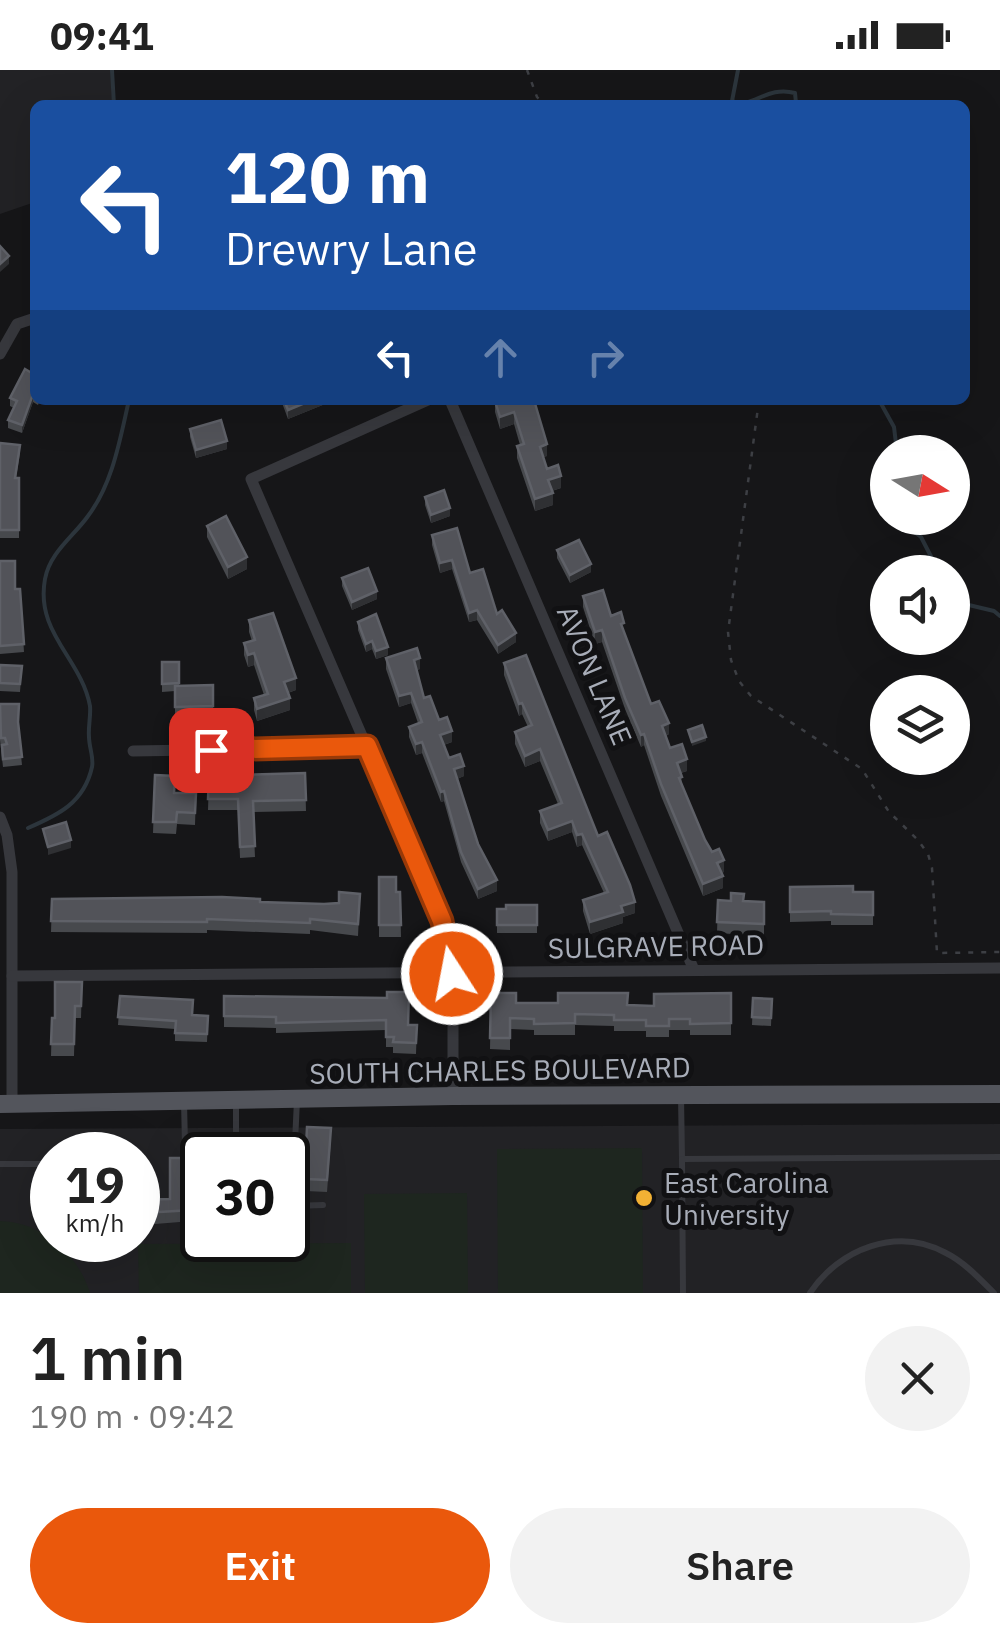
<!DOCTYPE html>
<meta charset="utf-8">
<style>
:root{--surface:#fff;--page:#f2f2f2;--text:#222;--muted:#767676;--accent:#ea580c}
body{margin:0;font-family:"IBM Plex Sans",sans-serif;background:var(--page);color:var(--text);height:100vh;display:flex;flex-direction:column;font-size:38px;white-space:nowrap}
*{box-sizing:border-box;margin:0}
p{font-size:32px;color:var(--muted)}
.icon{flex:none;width:55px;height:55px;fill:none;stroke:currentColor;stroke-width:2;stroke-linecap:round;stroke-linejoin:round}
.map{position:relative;height:1223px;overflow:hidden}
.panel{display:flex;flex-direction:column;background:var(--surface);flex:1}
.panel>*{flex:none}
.guide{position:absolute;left:30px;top:30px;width:940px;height:305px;border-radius:15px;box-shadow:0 10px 40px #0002;background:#1a4fa0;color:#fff;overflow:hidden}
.needle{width:65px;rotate:101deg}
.tools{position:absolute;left:870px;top:365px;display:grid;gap:20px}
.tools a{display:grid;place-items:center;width:100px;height:100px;border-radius:50%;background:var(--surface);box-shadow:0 10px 40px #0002;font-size:50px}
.speed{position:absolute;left:30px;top:1062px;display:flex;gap:20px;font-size:50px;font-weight:700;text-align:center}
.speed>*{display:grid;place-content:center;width:130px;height:130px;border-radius:50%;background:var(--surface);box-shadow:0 10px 40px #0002;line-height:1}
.speed small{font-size:25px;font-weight:400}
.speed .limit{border:5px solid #111;border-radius:15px;background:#fff;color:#111}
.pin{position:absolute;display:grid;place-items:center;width:85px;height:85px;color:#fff;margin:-42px;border-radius:20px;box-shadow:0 5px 15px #0006}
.me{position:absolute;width:110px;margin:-55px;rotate:349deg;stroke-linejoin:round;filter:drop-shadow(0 0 8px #0008)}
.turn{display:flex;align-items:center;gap:35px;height:210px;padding:0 30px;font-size:45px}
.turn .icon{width:130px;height:130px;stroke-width:2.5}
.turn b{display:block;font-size:70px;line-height:85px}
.lanes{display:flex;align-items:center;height:95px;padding:0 30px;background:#0003;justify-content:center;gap:50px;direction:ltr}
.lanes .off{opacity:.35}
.round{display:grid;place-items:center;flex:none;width:105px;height:105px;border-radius:52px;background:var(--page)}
.headline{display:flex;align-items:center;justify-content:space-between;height:170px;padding:0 30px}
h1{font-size:60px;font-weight:600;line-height:75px}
.cta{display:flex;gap:20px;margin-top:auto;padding:20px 30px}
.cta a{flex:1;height:115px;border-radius:60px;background:var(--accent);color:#fff;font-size:40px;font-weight:600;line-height:115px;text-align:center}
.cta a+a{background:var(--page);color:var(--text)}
.status{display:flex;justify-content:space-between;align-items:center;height:70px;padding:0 50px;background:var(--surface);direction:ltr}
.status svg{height:28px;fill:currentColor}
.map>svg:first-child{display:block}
</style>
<div class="status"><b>09:41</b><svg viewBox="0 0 49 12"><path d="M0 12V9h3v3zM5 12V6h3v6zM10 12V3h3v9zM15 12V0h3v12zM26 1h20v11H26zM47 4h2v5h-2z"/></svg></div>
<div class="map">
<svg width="1000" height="1223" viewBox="0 0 1000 1223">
<rect width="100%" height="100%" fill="#161618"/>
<!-- built -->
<g fill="#222225" fill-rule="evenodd">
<polygon points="0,0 112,0 114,35 35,35 35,132 0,144"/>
<path d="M1000,1054V1223H0V1059ZM52,1085H138V1170H52ZM202,1085H288V1170H202Z"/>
</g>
<!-- green -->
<g fill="#1e261f">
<polygon points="642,1078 643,1223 498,1223 497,1079"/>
<polygon points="467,1123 468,1223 365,1223 364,1124"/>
<path d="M0,1151C42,1152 78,1184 90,1223H0Z"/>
<polygon points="351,1173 351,1223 139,1223 138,1174"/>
</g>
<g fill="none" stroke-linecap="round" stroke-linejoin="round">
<!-- stream -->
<g stroke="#2c353c" stroke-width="4">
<polyline points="112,0 114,35"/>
<path d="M738,0L732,31C752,40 766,15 795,23L796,33L790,35"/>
<polyline points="879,330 894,357 897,382"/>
<polyline points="906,448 913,461 921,467 939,502"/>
<polyline points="952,531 994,541 1000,546"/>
<path d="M28,758C58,745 84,733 92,697C94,688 89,677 89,667C88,657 91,646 90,636C81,588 35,563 45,509C50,482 74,466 88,446C113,413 120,369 129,330"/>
</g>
<!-- path -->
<g stroke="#3d3f44" stroke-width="2.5" stroke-dasharray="5 8" stroke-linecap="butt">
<polyline points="527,0 537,27 544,35"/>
<polyline points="759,330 728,562 731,590 739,611 751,626 862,699 889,742 918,770 928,784 932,798 937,883 1000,882"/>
</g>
<!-- lane -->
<g stroke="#37383d" stroke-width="6">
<polyline points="681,1026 682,1089 1000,1087"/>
<polyline points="297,1030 292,1136 323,1135"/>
<polyline points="184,1032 185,1075 236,1075 236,1031"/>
<polyline points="236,1085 236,1075"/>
<polyline points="682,1089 683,1223"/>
<polyline points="0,1094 52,1094"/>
<polyline points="200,1140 202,1140"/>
<path d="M810,1223C839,1179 897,1156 946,1183C964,1192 979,1208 994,1223"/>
</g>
<!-- street -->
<g stroke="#37383d" stroke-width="11">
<polyline points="0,284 17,254 35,248"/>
<polyline points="428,330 251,409 442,851 453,904 453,1026"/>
<polyline points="450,330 694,900"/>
<polyline points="133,681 367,677"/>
<polyline points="0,747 7,765 12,802 12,1034"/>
<polyline points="12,906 1000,898"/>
</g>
<!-- primary -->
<polyline stroke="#53555c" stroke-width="18" points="0,1034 453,1026 1000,1024"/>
</g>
<!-- wall -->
<g fill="#47494d">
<polygon points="35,305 35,330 40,330 38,335 33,332 22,363 8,358 8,350 14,338 10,336 10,328"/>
<polygon points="281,330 335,330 288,349"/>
<polygon points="534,330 547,386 543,387 547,399 561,418 552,421 553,435 535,441 517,388 517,376 520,375 514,354 500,359 495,342 495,331"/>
<polygon points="190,359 227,379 196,388 190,367"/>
<polygon points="0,373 20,383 16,408 19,408 19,468 0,468"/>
<polygon points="425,427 450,446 431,453 425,435"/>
<polygon points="207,456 247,499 228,509 207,467"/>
<polygon points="432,465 470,503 516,572 498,584 477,550 469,552 452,499 440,503 432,475"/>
<polygon points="557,480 591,502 570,513 557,488"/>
<polygon points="0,491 15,519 20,519 24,582 0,584"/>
<polygon points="342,508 377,529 352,540 342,516"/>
<polygon points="583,526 611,546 624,562 651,634 669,664 666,666 670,678 687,701 681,703 682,717 705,770 724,802 721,803 723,818 703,826 661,726 644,675 641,677 625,639 602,572 595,574 583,537"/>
<polygon points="249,550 296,620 288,623 290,640 257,651 254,640 254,628 264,625 254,595 248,597 244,585 244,573 252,571 249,562"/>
<polygon points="358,552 388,585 376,589 372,579 366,582 358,560"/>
<polygon points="386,588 420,599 417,600 424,628 452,672 444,675 449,688 464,706 457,709 478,774 497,821 478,829 461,792 444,731 441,732 422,683 416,685 409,667 409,657 418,653 411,633 399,637 386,599"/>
<polygon points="162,592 179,592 179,616 213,615 213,644 175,645 175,621 162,622"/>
<polygon points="504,593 598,766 635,843 623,847 623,853 590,864 583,841 583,830 604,823 582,775 577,777 572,762 548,771 540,753 540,741 558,734 540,691 525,697 515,674 515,662 528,657 522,644 519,646 504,605"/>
<polygon points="0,595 22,596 20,622 0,621"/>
<polygon points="0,634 18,655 22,695 3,697 0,670"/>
<polygon points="305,703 306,741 253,742 255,787 240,788 238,740 208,740 209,706"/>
<polygon points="155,705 175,723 196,723 195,755 177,754 176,764 153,763"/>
<polygon points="379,807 396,822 400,822 401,867 379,867"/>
<polygon points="790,817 873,822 873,855 831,855 831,851 790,852"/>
<polygon points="360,824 358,866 310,860 310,864 207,860 207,863 51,862 52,829 324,834 339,833"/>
<polygon points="718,830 764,832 764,866 717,863"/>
<polygon points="537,835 537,863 497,863 497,839"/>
<polygon points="82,912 81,948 75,948 74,986 51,986 52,948 55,948"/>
<polygon points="491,923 516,933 654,936 731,923 731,965 690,965 690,960 669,960 669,967 646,967 646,961 614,961 614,956 575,955 575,965 534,965 534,960 510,959 510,980 490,979"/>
<polygon points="120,926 192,945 208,946 207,972 175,971 175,959 118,955"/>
<polygon points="224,926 387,928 409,955 417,955 416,984 393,983 393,977 386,977 386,960 276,963 276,958 224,957"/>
<polygon points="753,928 772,929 771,956 752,955"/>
<polygon points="331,1070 327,1122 306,1121 306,1102 302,1101 302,1078"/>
<polygon points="202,1088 202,1123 193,1123 192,1151 143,1155 142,1151 138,1151 138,1130 170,1129"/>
</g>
<!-- shaded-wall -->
<g fill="#2f3033">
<polygon points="9,186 9,194 0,202 0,194"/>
<polygon points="33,324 33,332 22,363 22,355"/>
<polygon points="312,330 335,330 288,349 288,340"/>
<polygon points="514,342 514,354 500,359 500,347"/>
<polygon points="227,371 227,379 196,388 196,380"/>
<polygon points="547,374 547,386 540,388 540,377"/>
<polygon points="561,406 561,418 548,422 548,410"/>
<polygon points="553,423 553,435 535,441 535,429"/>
<polygon points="450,438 450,446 431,453 431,445"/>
<polygon points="247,487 247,499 228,509 228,497"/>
<polygon points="452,490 452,499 440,503 440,493"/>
<polygon points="591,494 591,502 570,513 570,505"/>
<polygon points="377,521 377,529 352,540 352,532"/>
<polygon points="477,540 477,550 469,552 469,543"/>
<polygon points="602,560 602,572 595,574 595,562"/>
<polygon points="516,563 516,572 498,584 498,575"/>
<polygon points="372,571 372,579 366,582 366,574"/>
<polygon points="388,577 388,585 376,589 376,581"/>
<polygon points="254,583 254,595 248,597 248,585"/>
<polygon points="420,588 420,599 414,601 414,590"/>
<polygon points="296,608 296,620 284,624 284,612"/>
<polygon points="411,623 411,633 399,637 399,626"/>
<polygon points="290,628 290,640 257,651 257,639"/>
<polygon points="522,633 522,644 519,646 519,634"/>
<polygon points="669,653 669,664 662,667 662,656"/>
<polygon points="452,661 452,672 440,676 440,665"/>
<polygon points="644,664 644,675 641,677 641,665"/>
<polygon points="706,667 706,671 692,676 692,672"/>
<polygon points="422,672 422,683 416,685 416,674"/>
<polygon points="540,679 540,691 525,697 525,686"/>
<polygon points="687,689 687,701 677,704 677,693"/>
<polygon points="464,696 464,706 454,710 454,699"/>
<polygon points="444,721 444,731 441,732 441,722"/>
<polygon points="572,751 572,762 548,771 548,760"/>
<polygon points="582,764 582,775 577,777 577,765"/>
<polygon points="71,770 71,778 48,785 48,777"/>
<polygon points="724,790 724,802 717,805 717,793"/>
<polygon points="723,806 723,818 703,826 703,814"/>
<polygon points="497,810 497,821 478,829 478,819"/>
<polygon points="635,832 635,843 623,847 623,853 590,864 590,852 621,836"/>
</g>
<!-- building -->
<g fill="#525359" stroke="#5f6168" stroke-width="2.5">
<polygon points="0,176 9,186 0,194"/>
<polygon points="25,299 35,305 35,325 33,324 22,355 8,350 17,331 10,328"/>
<polygon points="284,330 312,330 288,340"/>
<polygon points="534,330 547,374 540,377 547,399 558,395 561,406 548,410 553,423 535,429 517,376 524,374 514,342 500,347 495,331"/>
<polygon points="221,350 227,371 196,380 190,359"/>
<polygon points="0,373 20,375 15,408 19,408 19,460 0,460"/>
<polygon points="444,420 450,438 431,445 425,427"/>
<polygon points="226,446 247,487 228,497 207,456"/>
<polygon points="457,458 470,503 483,499 497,544 502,540 516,563 498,575 477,540 469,543 452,490 440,493 432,465"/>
<polygon points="579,470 591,494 570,505 557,480"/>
<polygon points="0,491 15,491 15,519 20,519 24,574 0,576"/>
<polygon points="368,498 377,521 352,532 342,508"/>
<polygon points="603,520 611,546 621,542 624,553 621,554 651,634 659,631 669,653 662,656 670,678 682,674 687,689 677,693 682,707 679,708 705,770 712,782 719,779 724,790 717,793 723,806 703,814 661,714 644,664 641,665 625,628 602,560 595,562 583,526"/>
<polygon points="273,543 296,608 284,612 290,628 257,639 254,628 268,624 254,583 248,585 244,573 255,570 249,550"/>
<polygon points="376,544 388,577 376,581 372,571 366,574 358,552"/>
<polygon points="417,578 420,588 414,590 424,628 430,626 439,650 447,647 452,661 440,665 449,688 460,684 464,696 454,699 478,774 497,810 478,819 461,782 444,721 441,722 422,672 416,674 409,657 422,652 411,623 399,626 386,588"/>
<polygon points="526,585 598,766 607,762 630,815 635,832 621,836 623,842 590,852 583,830 608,822 582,764 577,765 572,751 548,760 540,741 562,733 540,679 525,686 515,662 532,655 522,633 519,634 504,593"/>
<polygon points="162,592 179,592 179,613 162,614"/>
<polygon points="0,595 22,596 20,614 0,613"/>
<polygon points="213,615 213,636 175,637 175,616"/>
<polygon points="0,634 19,634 18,652 22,687 3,689 2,675 7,674 5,668 1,668"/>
<polygon points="702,655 706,667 692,672 688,660"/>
<polygon points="305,703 306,730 253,731 255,776 240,777 238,729 208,729 209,706"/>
<polygon points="155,705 175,706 174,723 196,723 195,743 177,742 176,752 153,752"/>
<polygon points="66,752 71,770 48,777 43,759"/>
<polygon points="379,807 396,807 396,822 400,822 401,855 379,855"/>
<polygon points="853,816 853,822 873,822 873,845 831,844 831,841 790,842 790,817"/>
<polygon points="339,822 360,824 358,854 310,849 310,853 207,849 207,852 51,851 52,829 222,827 260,829 260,832 324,834 339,833"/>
<polygon points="731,823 744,824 743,831 764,832 764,854 717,852 718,830 731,831"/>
<polygon points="506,835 537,835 537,855 497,855 497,839 506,839"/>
<polygon points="55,912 82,912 81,936 75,936 74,974 51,974 52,948 55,948"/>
<polygon points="387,922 409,922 408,955 417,955 416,973 393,972 394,967 386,967 386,950 276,953 276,947 224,946 224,926 387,928"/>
<polygon points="491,923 516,923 516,933 558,933 558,923 628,923 627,935 654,936 654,924 731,923 731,953 690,954 690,949 669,949 669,956 646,956 646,950 614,950 614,945 575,944 575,953 534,954 534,949 510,948 510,968 490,968"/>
<polygon points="120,926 193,930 192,945 208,946 207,964 175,963 176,951 118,947"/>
<polygon points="753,928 772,929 771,948 752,947"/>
<polygon points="307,1057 331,1058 327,1110 306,1109 307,1090 302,1089 302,1078 306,1078"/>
<polygon points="170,1088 202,1088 202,1112 193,1112 192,1140 143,1143 142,1140 138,1140 138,1130 170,1129"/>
</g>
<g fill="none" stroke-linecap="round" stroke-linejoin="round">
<defs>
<polyline id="route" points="211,680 367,676 442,851 452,904"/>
</defs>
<!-- route casing -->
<use href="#route" stroke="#983908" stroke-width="25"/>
<!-- route -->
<use href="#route" stroke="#ea580c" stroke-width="18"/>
</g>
<!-- markers -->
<circle fill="#f2b134" stroke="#111113" stroke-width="4" cx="644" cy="1128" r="10"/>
<g text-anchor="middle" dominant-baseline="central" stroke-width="10" stroke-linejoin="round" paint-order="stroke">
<!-- street labels -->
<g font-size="28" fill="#a8adb8" stroke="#111113">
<text transform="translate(595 605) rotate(67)">AVON LANE</text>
<text transform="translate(656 876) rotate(-1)">SULGRAVE ROAD</text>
<text transform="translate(500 1000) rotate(-1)">SOUTH CHARLES BOULEVARD</text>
</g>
<!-- poi labels -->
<g font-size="28" fill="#a8adb8" stroke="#111113" text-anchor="start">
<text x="664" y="1112">East Carolina<tspan x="664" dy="32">University</tspan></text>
</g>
</g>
</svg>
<div class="tools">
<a><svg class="needle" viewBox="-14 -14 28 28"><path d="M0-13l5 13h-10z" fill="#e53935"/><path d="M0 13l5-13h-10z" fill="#767676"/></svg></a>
<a><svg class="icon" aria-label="sound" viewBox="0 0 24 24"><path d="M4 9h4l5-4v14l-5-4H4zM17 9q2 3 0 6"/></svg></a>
<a><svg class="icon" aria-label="layers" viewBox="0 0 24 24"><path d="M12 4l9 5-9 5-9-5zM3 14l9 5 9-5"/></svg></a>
</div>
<div class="speed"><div>19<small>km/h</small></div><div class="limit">30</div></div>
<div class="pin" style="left:211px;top:680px;background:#d93025"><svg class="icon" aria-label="arrive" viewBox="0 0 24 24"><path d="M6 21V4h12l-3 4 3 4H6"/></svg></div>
<svg class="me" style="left:452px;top:904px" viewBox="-20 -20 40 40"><circle r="17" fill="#ea580c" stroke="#fff" stroke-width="3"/><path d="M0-11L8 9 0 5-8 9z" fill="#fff"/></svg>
<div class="guide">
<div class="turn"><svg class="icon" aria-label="left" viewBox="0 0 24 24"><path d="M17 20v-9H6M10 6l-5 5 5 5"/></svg><div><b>120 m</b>Drewry Lane</div></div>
<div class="lanes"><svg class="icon" aria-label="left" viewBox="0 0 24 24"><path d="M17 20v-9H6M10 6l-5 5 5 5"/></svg><svg class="icon off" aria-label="ahead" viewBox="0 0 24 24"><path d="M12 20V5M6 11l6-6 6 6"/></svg><svg class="icon off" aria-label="right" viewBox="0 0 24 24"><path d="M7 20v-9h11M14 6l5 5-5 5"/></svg></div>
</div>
</div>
<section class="panel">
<div class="headline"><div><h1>1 min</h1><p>190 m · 09:42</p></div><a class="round"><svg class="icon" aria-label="close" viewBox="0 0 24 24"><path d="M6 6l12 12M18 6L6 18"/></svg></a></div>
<div class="cta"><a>Exit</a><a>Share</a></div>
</section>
